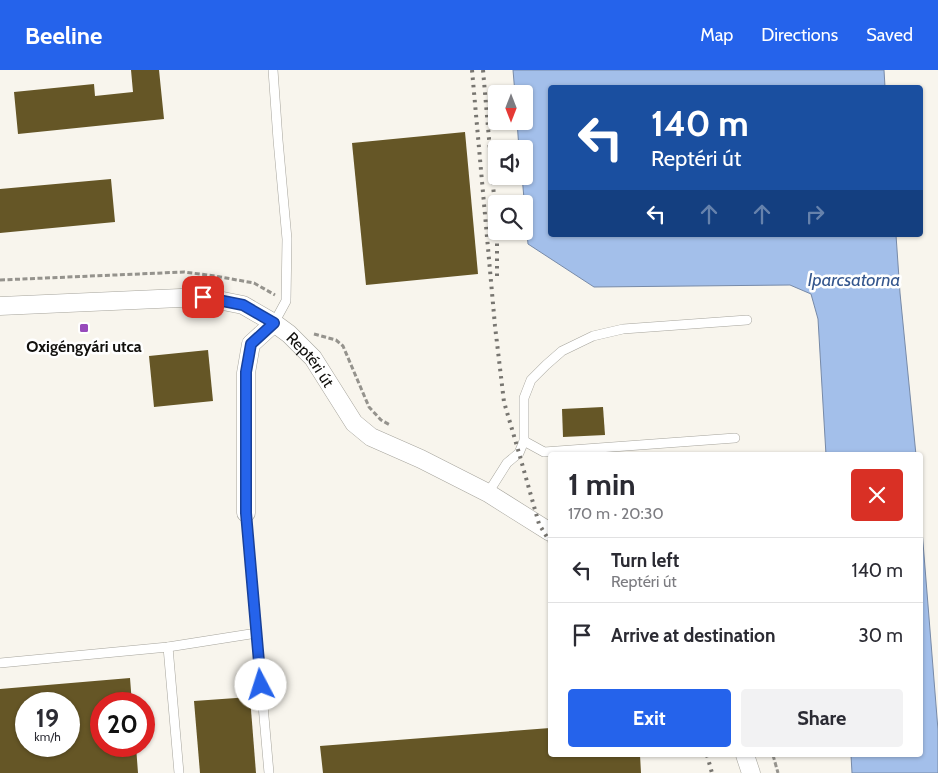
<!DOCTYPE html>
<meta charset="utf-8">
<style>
:root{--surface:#fff;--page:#f2f2f3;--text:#2b2b33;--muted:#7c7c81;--line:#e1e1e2;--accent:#2563eb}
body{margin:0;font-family:Cabin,sans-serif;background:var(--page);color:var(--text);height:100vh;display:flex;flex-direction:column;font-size:19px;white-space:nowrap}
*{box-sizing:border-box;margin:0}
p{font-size:16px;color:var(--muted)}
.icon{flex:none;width:28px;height:28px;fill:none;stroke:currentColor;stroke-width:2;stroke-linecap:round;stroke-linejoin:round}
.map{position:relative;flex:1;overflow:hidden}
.sheet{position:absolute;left:548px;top:382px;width:375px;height:305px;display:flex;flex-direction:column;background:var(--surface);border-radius:5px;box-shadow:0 1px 4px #0004}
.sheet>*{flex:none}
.hud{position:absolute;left:548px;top:15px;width:375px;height:152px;border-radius:5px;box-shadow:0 1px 4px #0004;background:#1a4fa0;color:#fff;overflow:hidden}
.needle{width:32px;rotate:180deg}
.fabs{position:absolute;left:488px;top:15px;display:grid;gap:10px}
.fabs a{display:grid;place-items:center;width:45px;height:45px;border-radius:5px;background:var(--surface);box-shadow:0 1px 4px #0004;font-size:25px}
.speed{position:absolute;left:15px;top:622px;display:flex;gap:10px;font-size:25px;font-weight:700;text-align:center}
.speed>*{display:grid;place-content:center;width:65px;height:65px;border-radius:50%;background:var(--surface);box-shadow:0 1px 4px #0004;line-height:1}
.speed small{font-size:12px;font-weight:400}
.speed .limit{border:8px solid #d22;background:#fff;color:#111}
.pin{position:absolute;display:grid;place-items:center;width:42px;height:42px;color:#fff;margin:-21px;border-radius:10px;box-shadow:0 2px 8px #0006}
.me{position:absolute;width:55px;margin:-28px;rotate:355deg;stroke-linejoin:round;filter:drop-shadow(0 0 4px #0008)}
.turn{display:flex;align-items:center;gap:18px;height:105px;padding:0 20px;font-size:22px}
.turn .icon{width:65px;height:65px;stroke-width:2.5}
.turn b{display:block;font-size:35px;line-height:42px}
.lanes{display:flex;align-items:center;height:48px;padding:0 20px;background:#0003;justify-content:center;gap:25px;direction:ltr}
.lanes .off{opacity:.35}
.round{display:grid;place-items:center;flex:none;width:52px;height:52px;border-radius:5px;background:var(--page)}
.overview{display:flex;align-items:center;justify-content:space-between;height:85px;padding:0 20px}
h1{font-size:30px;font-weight:800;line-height:38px}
.button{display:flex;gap:10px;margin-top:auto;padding:10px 20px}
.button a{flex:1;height:58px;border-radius:5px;background:var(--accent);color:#fff;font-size:20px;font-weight:800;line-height:58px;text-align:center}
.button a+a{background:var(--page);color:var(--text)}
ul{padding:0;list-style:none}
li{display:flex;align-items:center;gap:15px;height:65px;padding:0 20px;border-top:1px solid var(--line)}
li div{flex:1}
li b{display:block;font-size:19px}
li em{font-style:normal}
header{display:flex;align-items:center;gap:30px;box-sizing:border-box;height:70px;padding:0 25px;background:var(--accent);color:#fff}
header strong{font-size:24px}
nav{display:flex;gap:28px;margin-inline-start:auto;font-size:18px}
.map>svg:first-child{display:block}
</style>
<header>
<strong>Beeline</strong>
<nav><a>Map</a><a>Directions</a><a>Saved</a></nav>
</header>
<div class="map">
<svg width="938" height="703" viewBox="0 0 938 703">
<rect width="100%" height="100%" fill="#f8f5ed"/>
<!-- water -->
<g fill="#a3bfea" stroke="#778aa8">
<polygon points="513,0 884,0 885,17 550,18 550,165 896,165 900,223 916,385 826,385 818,249 811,224 790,215 594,217 528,174 522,106 524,106 524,79 519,79 517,51 524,51 524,24 515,24"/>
<polygon points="920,435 938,660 938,703 852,703 851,685 920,685"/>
</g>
<!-- building -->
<g fill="#655626" fill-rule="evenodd">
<polygon points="131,0 159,0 164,49 18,64 14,22 94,14 95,26 133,22"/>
<polygon points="465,62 478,204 366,215 352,73"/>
<polygon points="111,109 115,152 0,163 0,119"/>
<polygon points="208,280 213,331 154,337 149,286"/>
<polygon points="603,337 605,365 563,367 562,339"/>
<path d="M130,608L132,634H101V676H136L138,703H0V619ZM26,634H69V676H26Z"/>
<polygon points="250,627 256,703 200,703 194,631"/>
<polygon points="550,658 550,685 640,685 641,703 323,703 320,676"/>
</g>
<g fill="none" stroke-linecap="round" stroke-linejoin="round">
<defs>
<g id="lane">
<polyline points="273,0 278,70 287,169 286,231 274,253"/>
<polyline points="524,371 544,382 735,368"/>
<polyline points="488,423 507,393 519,383 524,371 524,328 531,310 546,295 562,281 593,266 623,259 747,250"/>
<polyline points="246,443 269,703"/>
<polyline points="168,577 179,703"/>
<polyline points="0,593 168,577 257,563"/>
</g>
<g id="street">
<path id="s1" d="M0,236L203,227L243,235L274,253L289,264L313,288L354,353L371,367L421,389L488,423L550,462"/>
<polyline points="246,443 246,303 251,274 274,253"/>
<polyline points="745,685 751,703"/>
</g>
</defs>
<!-- lane casing -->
<use href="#lane" stroke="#a6a49c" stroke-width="10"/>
<!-- street casing -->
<use href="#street" stroke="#a6a49c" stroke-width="19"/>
<!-- path -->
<g stroke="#95938d" stroke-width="3" stroke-dasharray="5 2.5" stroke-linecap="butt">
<polyline points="0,210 184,202 215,206 254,213 275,225"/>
<polyline points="314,264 336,270 343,276 369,337 381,350 390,355"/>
<polyline points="773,685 778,703"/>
</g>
<!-- lane -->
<use href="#lane" stroke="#fff" stroke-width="9"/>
<!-- street -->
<use href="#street" stroke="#fff" stroke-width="18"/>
<!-- rail -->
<g stroke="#777570" stroke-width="4" stroke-dasharray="2.5 5" stroke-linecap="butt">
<polyline points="472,0 495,256 504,332 519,383 539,454 550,472"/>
<polyline points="483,0 496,149"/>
<polyline points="497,206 497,161"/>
<polyline points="707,685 712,703"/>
</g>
</g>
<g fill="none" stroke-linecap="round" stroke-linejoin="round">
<defs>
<polyline id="route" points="203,227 243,235 274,253 251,274 246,302 246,443 261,615"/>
</defs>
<!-- route casing -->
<use href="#route" stroke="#184099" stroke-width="12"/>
<!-- route -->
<use href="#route" stroke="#2563eb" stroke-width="9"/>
</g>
<!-- markers -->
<rect fill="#974abb" stroke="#fff" stroke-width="2" x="79" y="253" width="10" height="10" rx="2.5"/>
<g text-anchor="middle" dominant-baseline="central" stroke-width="5" stroke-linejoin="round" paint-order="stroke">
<!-- poi labels -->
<g font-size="16" font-weight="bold" fill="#11100d" stroke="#fff">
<text x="84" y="276">Oxigéngyári utca</text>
</g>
<!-- street labels -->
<g font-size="16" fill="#11100d" stroke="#fff">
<text stroke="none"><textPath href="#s1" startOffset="332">Reptéri út</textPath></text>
</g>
<!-- water labels -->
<g font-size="18" font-style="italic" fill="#35578e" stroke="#fff">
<text x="854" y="210">Iparcsatorna</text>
</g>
</g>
</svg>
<div class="fabs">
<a><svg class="needle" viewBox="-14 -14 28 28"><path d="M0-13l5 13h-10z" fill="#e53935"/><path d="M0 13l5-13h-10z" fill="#7c7c81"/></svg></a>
<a><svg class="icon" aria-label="sound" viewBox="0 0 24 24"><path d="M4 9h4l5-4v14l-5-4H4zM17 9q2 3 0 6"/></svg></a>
<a><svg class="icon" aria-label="search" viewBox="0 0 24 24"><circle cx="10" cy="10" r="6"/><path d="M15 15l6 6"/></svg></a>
</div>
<div class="speed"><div>19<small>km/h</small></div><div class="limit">20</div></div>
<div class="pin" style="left:203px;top:227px;background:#d93025"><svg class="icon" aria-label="arrive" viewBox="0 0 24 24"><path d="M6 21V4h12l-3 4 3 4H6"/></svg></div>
<svg class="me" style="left:261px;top:615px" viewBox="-20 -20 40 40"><circle r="19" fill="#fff"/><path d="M0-13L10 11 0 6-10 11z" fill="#2563eb"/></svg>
<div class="hud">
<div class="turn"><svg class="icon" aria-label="left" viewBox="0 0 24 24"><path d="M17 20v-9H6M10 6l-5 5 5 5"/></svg><div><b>140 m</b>Reptéri út</div></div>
<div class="lanes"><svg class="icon" aria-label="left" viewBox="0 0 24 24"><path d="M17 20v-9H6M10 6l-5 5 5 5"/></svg><svg class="icon off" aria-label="ahead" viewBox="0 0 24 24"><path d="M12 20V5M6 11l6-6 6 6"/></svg><svg class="icon off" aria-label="ahead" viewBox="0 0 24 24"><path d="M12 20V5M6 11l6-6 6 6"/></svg><svg class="icon off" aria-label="right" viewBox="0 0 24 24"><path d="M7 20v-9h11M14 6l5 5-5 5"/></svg></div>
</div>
<section class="sheet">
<div class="overview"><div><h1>1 min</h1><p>170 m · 20:30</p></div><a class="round" style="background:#d93025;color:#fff"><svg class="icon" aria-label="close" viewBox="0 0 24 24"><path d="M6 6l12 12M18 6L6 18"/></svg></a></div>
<ul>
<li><svg class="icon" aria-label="left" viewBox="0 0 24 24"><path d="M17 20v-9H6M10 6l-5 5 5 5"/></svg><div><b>Turn left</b><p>Reptéri út</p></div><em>140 m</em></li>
<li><svg class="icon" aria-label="arrive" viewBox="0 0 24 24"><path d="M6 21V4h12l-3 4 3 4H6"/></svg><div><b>Arrive at destination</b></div><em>30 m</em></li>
</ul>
<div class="button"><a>Exit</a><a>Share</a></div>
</section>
</div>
